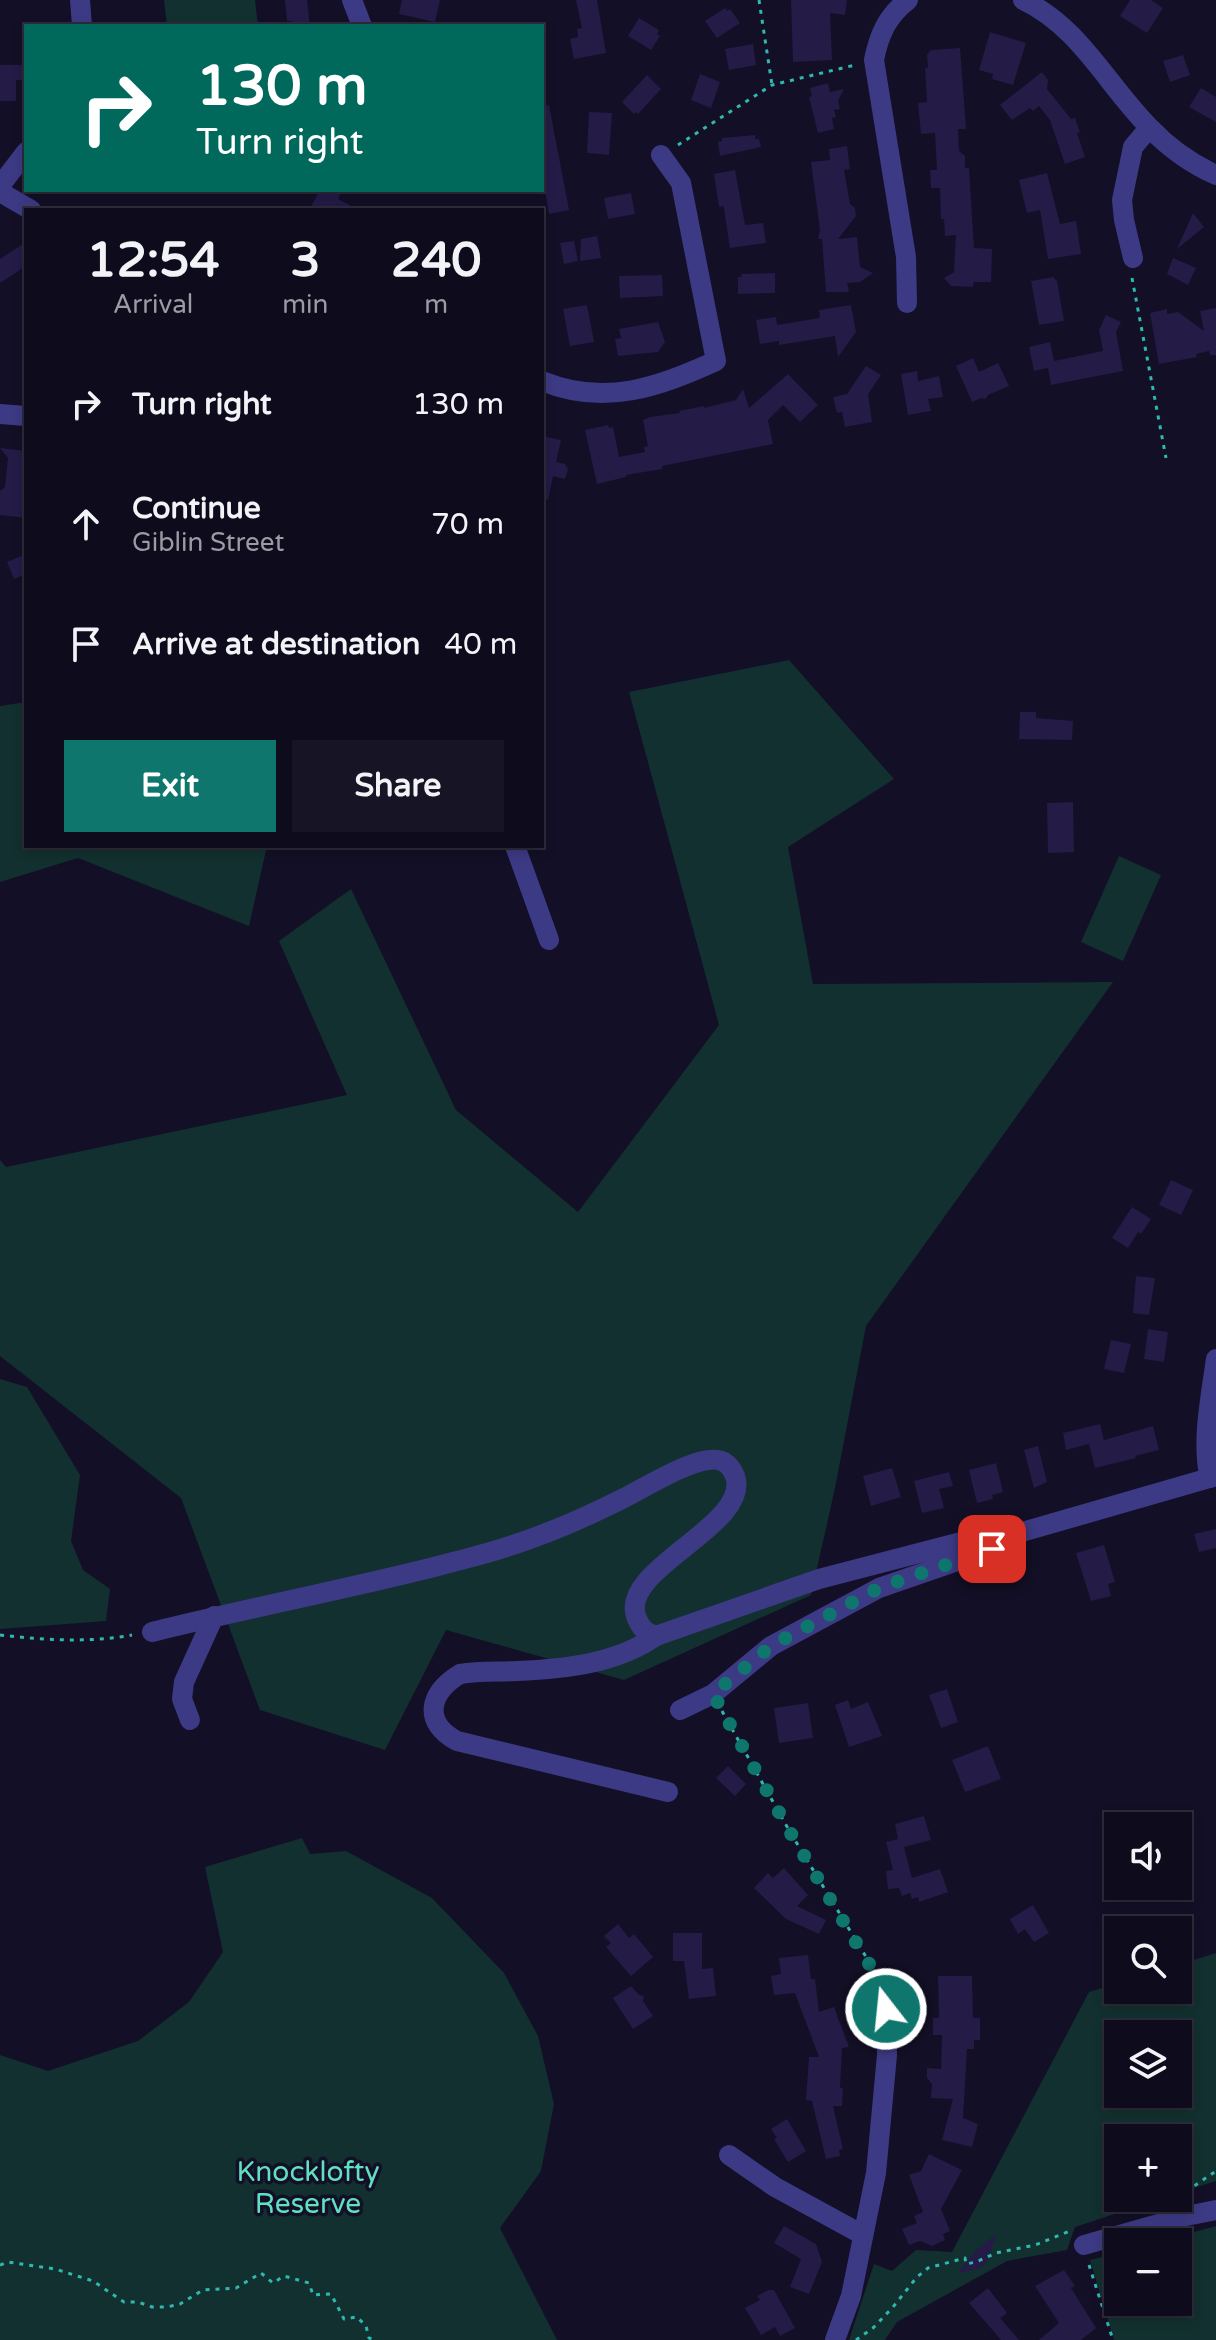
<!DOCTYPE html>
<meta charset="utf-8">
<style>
:root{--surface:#0e0b1c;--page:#171425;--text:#f1f3f6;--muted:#9b9ba3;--line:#2e2b3b;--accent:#0f766e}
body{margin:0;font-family:"Varela Round",sans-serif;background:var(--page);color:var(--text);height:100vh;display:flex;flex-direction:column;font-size:30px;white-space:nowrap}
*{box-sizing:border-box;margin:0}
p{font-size:26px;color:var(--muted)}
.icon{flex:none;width:44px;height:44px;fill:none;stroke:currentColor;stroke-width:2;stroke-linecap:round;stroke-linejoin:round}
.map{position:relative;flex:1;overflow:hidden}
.panel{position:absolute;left:24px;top:208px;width:520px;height:640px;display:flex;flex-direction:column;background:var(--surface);border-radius:0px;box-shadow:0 4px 12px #0003,0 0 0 2px var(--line)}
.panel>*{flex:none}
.top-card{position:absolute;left:24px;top:24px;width:520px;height:168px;border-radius:0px;box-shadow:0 4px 12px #0003,0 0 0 2px var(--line);background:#00695c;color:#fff;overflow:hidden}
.buttons{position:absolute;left:1104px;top:1812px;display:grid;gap:16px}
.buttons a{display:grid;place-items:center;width:88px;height:88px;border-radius:0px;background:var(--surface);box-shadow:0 4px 12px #0003,0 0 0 2px var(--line);font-size:40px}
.pin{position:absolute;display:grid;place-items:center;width:68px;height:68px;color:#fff;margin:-34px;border-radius:16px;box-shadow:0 4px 12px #0006}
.me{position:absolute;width:88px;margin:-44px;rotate:344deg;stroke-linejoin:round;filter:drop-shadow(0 0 6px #0008)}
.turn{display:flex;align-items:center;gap:28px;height:168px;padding:0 40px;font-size:36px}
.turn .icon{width:104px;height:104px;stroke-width:2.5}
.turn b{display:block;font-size:56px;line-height:68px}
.eta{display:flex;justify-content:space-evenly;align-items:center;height:136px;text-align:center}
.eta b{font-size:48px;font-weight:700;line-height:56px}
.cta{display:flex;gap:16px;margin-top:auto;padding:16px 40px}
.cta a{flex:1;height:92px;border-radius:0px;background:var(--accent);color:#fff;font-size:32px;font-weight:700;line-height:92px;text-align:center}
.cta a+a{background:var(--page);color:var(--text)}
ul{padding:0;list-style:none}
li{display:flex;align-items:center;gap:24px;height:120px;padding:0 40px}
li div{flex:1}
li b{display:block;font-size:30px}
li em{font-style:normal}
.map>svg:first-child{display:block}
</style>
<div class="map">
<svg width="1216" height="2340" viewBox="0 0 1216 2340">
<rect width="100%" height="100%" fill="#130f26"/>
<!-- green -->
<g fill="#12302f" fill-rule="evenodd">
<polygon points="164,0 255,0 258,26 167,26"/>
<polygon points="789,660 894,779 788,847 813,984 1113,982 866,1326 835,1488 811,1595 624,1680 446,1630 385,1750 260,1710 181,1498 0,1356 0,1160 6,1167 347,1095 279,941 351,889 456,1110 578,1212 719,1025 629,692"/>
<polygon points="26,702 26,846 267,846 249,926 78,858 0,882 0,706"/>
<polygon points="1119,856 1161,875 1123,961 1081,942"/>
<polygon points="0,1379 27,1387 80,1475 71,1541 83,1570 110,1589 106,1621 0,1629"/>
<polygon points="302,1838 310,1854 346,1851 432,1898 504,1973 538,2036 554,2104 541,2171 500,2228 557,2340 0,2340 0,2055 48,2071 138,2041 189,2002 223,1952 205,1867"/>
<path d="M1216,1953V2181L1178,2193V2138H1118V2198H1164L1075,2227L1067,2250L1007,2261L897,2322L885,2340H849L874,2264L892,2271L916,2250L952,2252L1089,1992L1118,1983V1990H1178V1965ZM1118,2034H1178V2094H1118Z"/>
<polygon points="1216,2226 1216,2340 1114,2340 1090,2260 1118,2253 1118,2302 1178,2302 1178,2242 1157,2242"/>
</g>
<!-- building -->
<g fill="#241b47">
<polygon points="285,0 307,0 310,26 293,26 292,21 287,21"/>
<polygon points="402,0 440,0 435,22 399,14"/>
<polygon points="576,0 597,0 606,53 574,59 570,39 578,37 577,29 582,28"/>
<polygon points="791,0 847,0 845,15 830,13 832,60 793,62"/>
<polygon points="1130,0 1151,0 1163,8 1147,33 1120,16"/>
<polygon points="725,8 727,11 730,9 740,23 717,38 705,21"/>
<polygon points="639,18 659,30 657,34 660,36 651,50 628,36"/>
<polygon points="990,32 1026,43 1013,85 992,79 993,74 979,70"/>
<polygon points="753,44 756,65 729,70 725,49"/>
<polygon points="960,48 966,129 958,129 959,151 965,156 965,168 969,168 974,248 992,249 991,282 974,282 973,287 951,286 944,278 954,272 956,235 945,236 944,219 941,219 940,188 931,188 930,170 937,170 935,133 921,134 918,103 927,102 925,68 928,68 927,55 931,50"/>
<polygon points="1183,55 1190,75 1170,82 1163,61"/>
<polygon points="0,65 23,65 23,80 16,80 16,101 0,101"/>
<polygon points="1042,72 1048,80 1047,89 1071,119 1075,118 1080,132 1077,133 1085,157 1065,164 1050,120 1039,106 1033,111 1030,108 1012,120 1000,105"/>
<polygon points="700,74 720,82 711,108 691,100"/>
<polygon points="647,75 661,89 638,114 636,112 634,114 622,102"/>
<polygon points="828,83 830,92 844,89 838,101 840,109 834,110 836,117 832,118 834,129 818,133 809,97 812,96 810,88"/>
<polygon points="1201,88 1216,97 1216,122 1189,107"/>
<polygon points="549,105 569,210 549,214 542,172 542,106"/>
<polygon points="589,112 612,113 609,155 587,153"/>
<polygon points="755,135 755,139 759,139 761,147 720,156 718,142 722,141 722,138"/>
<polygon points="847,146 850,169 844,170 850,204 855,208 856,216 838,239 857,237 860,267 873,273 860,282 847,283 849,292 826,292 822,239 818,239 820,230 811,162 830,160 829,149"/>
<polygon points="735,170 745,225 763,223 766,243 730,248 724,209 723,206 719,207 714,174"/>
<polygon points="1047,173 1060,224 1076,221 1081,254 1048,259 1040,210 1027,213 1019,180"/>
<polygon points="320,190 342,190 338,199 359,210 309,210"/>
<polygon points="631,193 635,214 608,219 604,198"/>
<polygon points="1193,213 1204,227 1177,249"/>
<polygon points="597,236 601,258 580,261 581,239"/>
<polygon points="574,241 578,261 564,264 560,243"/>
<polygon points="26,242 26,266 0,283 0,259"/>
<polygon points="1173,258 1196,268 1188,285 1167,274"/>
<polygon points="775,273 775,293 738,294 738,277 742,277 741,274"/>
<polygon points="662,275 663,296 620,298 619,276"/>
<polygon points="1053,277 1057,281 1064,321 1039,325 1031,281"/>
<polygon points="587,305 594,342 570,346 563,309"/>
<polygon points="851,305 856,332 838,357 835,336 779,345 779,341 760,344 756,320 776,317 777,325 820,318 819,310"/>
<polygon points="1216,308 1216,355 1210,355 1209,351 1196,354 1197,357 1159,364 1150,313 1167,309 1167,314 1178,312 1204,331 1200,311"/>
<polygon points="1106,315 1121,322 1116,332 1123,371 1051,385 1048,368 1034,371 1029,347 1050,342 1054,361 1103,351 1099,330"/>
<polygon points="658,322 665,342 658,352 618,356 615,339 621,338 619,329"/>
<polygon points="973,358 979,372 998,363 1009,386 988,395 986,399 981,398 972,402 956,366"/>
<polygon points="866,366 881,375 868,394 872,422 845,427 842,412 837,413 833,397 847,394"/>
<polygon points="917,371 918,381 939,376 943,397 928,399 931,411 908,415 901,374"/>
<polygon points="788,374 818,405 800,422 783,405 768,420 773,444 662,466 662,469 626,475 626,477 597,484 585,430 608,425 609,428 613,427 619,457 645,452 644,447 648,446 643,420 650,417 680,413 679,411 704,406 704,408 736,400 743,389 749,408"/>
<polygon points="542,436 561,440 556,462 565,464 568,469 565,479 553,476 548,500 542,499"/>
<polygon points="0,448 26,451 26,518 0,515 0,491 5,487 8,458"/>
<polygon points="26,554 26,574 14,579 7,562"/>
<polygon points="1020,712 1036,712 1036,718 1073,721 1072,740 1019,739"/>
<polygon points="1073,802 1074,852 1048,853 1047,803"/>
<polygon points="1171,1180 1193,1190 1181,1215 1159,1205"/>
<polygon points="1132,1207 1151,1219 1141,1234 1138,1232 1128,1248 1112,1238"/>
<polygon points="1136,1276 1155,1278 1149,1315 1133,1313"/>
<polygon points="1148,1329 1168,1332 1164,1362 1144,1359"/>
<polygon points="1111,1340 1131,1344 1124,1373 1104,1369"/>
<polygon points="1100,1424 1104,1440 1153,1426 1159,1450 1135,1456 1136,1458 1095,1468 1089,1444 1066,1450 1063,1433"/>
<polygon points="1038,1446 1047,1482 1034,1488 1024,1450"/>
<polygon points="996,1463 1003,1492 992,1495 993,1499 977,1503 969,1470"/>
<polygon points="892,1468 901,1497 871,1506 863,1476"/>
<polygon points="949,1472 953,1486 939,1489 944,1508 922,1513 914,1481"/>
<polygon points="1216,1529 1216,1548 1199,1552 1194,1534"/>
<polygon points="1104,1545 1115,1582 1108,1584 1111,1596 1091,1601 1076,1553"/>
<polygon points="947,1689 958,1722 941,1728 929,1695"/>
<polygon points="848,1700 851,1709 868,1702 882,1736 849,1747 835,1705"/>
<polygon points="808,1703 813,1738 779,1743 774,1708"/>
<polygon points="988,1746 1001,1779 965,1792 952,1760"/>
<polygon points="728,1766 746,1784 735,1796 716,1778"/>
<polygon points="924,1816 931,1840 904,1847 912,1878 940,1869 948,1892 919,1902 918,1897 912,1899 910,1893 902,1896 899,1888 888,1889 886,1871 893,1870 886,1842 898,1839 895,1824"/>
<polygon points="784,1868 808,1895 797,1906 826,1920 819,1934 786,1919 754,1888 768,1873 773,1878"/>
<polygon points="1033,1905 1049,1933 1034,1942 1025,1929 1018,1934 1010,1919"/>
<polygon points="618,1924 629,1938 634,1934 653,1957 631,1976 606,1947 611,1943 604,1936"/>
<polygon points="673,1933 702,1933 702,1969 713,1968 716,1996 689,1999 684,1961 673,1961"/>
<polygon points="808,1955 811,1979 815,1979 819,2012 834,2007 849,2047 842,2048 840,2088 843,2088 842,2106 833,2106 843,2149 839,2150 840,2156 826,2159 812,2101 806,2100 809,2057 819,2057 795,1993 774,1995 771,1976 781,1974 779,1958"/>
<polygon points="938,1976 972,1976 973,2018 980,2018 980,2040 974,2040 974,2049 967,2049 963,2118 978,2124 972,2147 942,2140 953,2099 931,2098 932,2084 927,2078 927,2068 941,2069 942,2035 933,2035 933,2018 939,2018"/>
<polygon points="631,1986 639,1995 644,1996 643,2001 653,2016 633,2029 613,1998"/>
<polygon points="787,2119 806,2151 788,2162 774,2139 777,2138 771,2129"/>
<polygon points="929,2154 962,2170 941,2209 950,2231 943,2234 945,2240 932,2246 920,2241 909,2245 902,2229 917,2223 914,2216 923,2212 909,2175 921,2171"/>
<polygon points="784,2226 816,2244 822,2262 809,2294 790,2287 801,2259 774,2243"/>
<polygon points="996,2234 989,2259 984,2265 981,2268 958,2273 975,2251"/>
<polygon points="1064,2270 1075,2286 1071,2288 1096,2328 1081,2340 1039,2340 1059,2323 1035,2286"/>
<polygon points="988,2288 1007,2313 1000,2318 1019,2340 1001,2340 969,2303"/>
<polygon points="768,2290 774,2290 795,2328 780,2336 775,2327 761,2335 745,2308 760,2300 757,2296"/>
</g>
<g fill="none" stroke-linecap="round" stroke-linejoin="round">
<!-- path -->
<g stroke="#2fb8b0" stroke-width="3" stroke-dasharray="4 6" stroke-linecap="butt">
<polyline points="759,0 772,85"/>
<polyline points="678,145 772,85 855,65"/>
<polyline points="1132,278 1166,458"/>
<path d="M0,1635C45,1640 88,1643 132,1635"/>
<polyline points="722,1711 790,1832 874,1970"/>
<polyline points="1178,2197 1216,2171"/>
<polyline points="0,2265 8,2262 55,2269 93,2281 124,2302 138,2302 152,2307 167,2307 180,2304 203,2290 236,2288 261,2273 273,2283 284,2276 309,2283 313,2295 331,2294 344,2319 357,2317 366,2326 369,2338 377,2340"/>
<polyline points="1089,2265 1113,2340"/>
<polyline points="856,2340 873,2328 893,2307 917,2277 928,2268 965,2258 966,2264 976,2262 996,2253 1035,2245 1070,2231"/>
</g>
<!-- minor -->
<g stroke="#3d3a85" stroke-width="20">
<polyline points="80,0 82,26"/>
<polyline points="352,0 362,26"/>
<path d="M1023,0C1080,27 1107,85 1150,128C1168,147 1192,164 1216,175"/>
<polyline points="0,186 26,152"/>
<polyline points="0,192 31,210"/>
<polyline points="1133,258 1124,220 1122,200 1133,147 1149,128"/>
<path d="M907,303L906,257L874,60C879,35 887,16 908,0"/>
<path d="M542,381C605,407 658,387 716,361L681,183L661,155"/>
<polyline points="0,414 26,416"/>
<polyline points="515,846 549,940"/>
<path d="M1210,1478C1201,1443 1211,1395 1216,1359"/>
<path d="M152,1632C244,1609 338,1591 430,1568C469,1558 509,1548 546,1533C573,1523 598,1511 624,1498C645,1488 703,1450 724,1462C729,1465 733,1471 735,1476C752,1525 620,1568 636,1616C640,1627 645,1633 656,1636L819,1579L992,1534L1022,1532"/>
<path d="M656,1636C616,1664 564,1669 517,1671C497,1672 479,1671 460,1674C429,1693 422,1722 457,1741L668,1792"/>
<polyline points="680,1710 713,1694 771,1646 879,1588 992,1549 1022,1532 1216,1476"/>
<polyline points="190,1720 182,1699 184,1682 214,1616"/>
<polyline points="729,2155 775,2187 863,2235"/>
<polyline points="1084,2245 1186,2216 1216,2210"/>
<polyline points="835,2340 851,2296 876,2173 887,2055 885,1986"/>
</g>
</g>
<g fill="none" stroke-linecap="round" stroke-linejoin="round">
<!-- route -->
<polyline stroke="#0f766e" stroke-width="14" stroke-dasharray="0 25.2" points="886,2009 885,1986 867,1961 790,1832 713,1694 771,1646 879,1588 992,1549"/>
</g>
<g text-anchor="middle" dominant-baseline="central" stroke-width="7" stroke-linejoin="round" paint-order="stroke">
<!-- park labels -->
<g font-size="28" fill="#5fe0c0" stroke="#130f26">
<text x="308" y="2172">Knocklofty<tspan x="308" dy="32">Reserve</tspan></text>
</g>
</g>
</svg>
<div class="buttons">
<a><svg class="icon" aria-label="sound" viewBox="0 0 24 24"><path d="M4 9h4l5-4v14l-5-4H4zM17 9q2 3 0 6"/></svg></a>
<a><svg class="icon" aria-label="search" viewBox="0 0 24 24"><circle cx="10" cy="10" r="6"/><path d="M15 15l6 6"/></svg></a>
<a><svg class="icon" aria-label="layers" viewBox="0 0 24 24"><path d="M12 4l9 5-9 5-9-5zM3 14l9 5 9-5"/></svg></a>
<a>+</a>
<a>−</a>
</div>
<div class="pin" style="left:992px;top:1549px;background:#d93025"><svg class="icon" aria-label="arrive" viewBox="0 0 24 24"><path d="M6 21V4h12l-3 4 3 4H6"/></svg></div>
<svg class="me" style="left:886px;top:2009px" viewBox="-20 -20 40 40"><circle r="17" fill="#0f766e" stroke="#fff" stroke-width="3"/><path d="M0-11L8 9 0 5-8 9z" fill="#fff"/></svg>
<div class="top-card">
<div class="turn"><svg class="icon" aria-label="right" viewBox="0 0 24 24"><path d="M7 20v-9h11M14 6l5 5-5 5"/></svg><div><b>130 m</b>Turn right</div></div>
</div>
<section class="panel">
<div class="eta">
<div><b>12:54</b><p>Arrival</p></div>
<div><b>3</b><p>min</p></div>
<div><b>240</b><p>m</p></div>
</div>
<ul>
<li><svg class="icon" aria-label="right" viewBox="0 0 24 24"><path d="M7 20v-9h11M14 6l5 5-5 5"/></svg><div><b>Turn right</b></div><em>130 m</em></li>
<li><svg class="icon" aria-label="ahead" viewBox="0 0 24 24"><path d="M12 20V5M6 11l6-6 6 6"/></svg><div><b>Continue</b><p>Giblin Street</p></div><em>70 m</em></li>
<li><svg class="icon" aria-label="arrive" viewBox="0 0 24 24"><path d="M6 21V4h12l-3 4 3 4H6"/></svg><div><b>Arrive at destination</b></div><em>40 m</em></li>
</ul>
<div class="cta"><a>Exit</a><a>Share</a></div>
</section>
</div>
